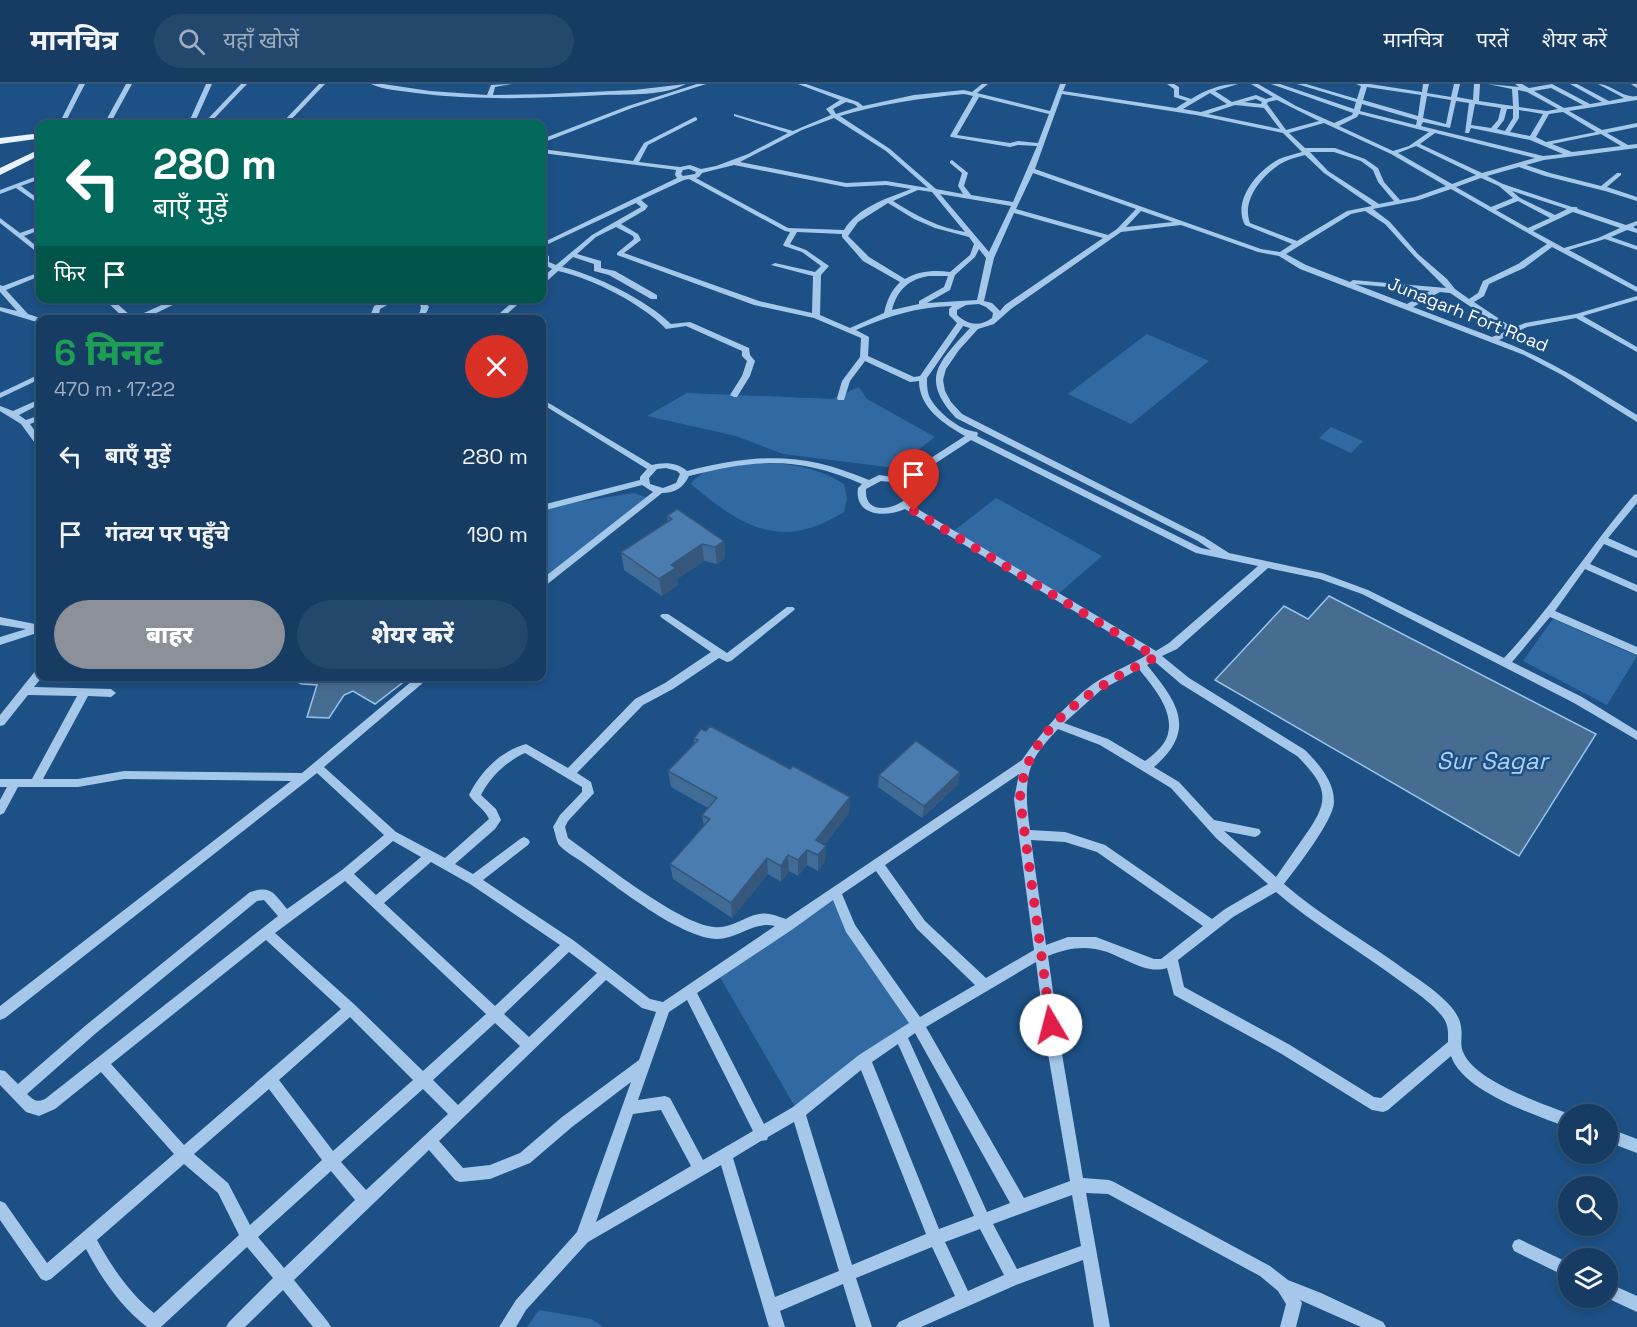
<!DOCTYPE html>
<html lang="hi">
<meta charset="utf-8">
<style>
:root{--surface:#163c64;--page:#23476d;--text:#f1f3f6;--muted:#9eadbf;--line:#355678;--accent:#8c9099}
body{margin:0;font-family:"Space Grotesk","Noto Sans Devanagari",sans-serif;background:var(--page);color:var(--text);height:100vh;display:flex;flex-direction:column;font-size:22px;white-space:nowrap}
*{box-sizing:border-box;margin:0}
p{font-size:20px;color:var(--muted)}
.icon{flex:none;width:33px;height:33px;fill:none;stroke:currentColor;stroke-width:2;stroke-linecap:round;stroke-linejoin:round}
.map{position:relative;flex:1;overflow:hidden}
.panel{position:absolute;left:36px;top:231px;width:510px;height:366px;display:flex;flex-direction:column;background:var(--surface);border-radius:12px;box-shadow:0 3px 9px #0003,0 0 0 2px var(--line)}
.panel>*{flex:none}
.hud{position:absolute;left:36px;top:36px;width:510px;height:183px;border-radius:12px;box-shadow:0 3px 9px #0003,0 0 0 2px var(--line);background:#00695c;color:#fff;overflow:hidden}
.fabs{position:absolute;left:1558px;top:1020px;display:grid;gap:12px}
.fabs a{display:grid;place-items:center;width:60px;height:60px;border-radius:50%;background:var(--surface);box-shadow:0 3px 9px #0003,0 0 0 2px var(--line);font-size:30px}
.pin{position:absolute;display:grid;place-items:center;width:51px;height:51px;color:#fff;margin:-62px -26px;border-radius:50% 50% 50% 0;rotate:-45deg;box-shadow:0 0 6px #0007}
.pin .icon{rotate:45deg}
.me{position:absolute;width:66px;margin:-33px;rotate:352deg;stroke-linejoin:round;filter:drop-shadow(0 0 4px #0008)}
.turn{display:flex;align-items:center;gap:21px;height:126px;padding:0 18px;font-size:27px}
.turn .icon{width:78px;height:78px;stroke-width:2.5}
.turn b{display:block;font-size:42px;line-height:51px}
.then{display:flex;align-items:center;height:57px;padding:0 18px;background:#0003;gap:12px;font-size:22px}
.round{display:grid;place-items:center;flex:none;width:63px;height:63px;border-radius:32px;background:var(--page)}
.head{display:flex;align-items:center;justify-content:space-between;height:102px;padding:0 18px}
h1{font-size:36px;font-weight:800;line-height:45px;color:#1e9e55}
.primary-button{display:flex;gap:12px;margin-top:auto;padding:12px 18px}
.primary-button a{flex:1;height:69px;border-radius:36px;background:var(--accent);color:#fff;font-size:24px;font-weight:800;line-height:69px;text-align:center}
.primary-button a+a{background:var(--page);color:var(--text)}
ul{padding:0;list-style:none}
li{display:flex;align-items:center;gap:18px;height:78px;padding:0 18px}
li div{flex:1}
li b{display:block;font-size:22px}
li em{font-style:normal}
header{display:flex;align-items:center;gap:36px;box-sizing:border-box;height:84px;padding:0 30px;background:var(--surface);border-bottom:2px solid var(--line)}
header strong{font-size:28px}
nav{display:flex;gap:33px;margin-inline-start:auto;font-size:21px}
.search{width:420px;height:54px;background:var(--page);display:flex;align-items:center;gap:15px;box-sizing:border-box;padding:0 21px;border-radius:33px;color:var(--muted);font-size:22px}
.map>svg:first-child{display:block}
</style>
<header>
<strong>मानचित्र</strong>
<div class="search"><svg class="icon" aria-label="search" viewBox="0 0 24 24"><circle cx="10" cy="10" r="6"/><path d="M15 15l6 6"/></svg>यहाँ खोजें</div>
<nav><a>मानचित्र</a><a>परतें</a><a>शेयर करें</a></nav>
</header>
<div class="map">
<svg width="1637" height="1243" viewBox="0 0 1637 1243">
<rect width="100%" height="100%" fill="#1d5085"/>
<!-- green -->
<g fill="#316aa2">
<polygon points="1147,250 1209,277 1131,340 1068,310"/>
<polygon points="859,303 867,315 935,353 895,384 783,370 736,352 647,332 687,309 833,315"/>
<polygon points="1331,343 1363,357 1351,369 1319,354"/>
<path d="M757,378C788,379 818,383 844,400L847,414L844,428C781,467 743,444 691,400C704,381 736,382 757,378Z"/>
<polygon points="634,409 648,414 542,495 542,427 577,418"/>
<polygon points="996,414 1102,472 1057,511 951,449"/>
<polygon points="1553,535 1637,572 1607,621 1523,577"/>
<polygon points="836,810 918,941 798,1028 717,888"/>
<polygon points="539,1226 591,1235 603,1243 527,1243"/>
</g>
<!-- water -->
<g fill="#466c92" stroke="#98c3ec" stroke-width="1.5">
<polygon points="1329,512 1596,650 1519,772 1215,596 1284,522 1308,535"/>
<polygon points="286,593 410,593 375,620 353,607 344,611 329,634 307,633 317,601 302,600"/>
</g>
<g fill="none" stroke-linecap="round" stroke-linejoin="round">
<!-- minor -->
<g fill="#a5c8ea" fill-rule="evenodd">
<polygon points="79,0 85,0 66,37 61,40 55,40 61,36"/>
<polygon points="126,0 132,0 110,40 104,40"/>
<polygon points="206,0 212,0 194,40 188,40"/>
<polygon points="241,0 247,0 209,40 203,40"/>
<polygon points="319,0 325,0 287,40 281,40"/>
<path d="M371,0H383L430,7L487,11L491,1L512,0L495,3L493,11L548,10L634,6L686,0C663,12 630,10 604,11C541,14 479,17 416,9C402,7 384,6 371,0Z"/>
<polygon points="697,0 706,0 632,24 542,59 542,55 628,22"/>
<path d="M798,0H806L858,18L863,22L914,11L964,6L972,8L982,0H988L977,9L1050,27L1060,0H1066L1063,7L1176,24L1187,17L1174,13V5L1167,0H1174L1179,3V11L1191,15C1206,6 1220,0 1238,0L1215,7L1232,18L1256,11L1266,15L1273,13L1251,0H1258L1296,22L1334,39L1352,31L1353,29L1271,0H1280L1354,25L1356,18L1297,0H1306L1357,15L1361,2L1356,0H1370L1422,8L1423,0H1429L1427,9L1451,13L1454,0H1460L1457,13L1473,16L1474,0H1480L1479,17L1513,22L1512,5L1488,0L1519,3L1515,0H1522L1529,4L1552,0L1590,20L1602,18L1570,0H1577L1609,17L1624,14L1598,0C1612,0 1623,15 1637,12V16L1569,27L1602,46L1637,39V43L1607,49L1628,61L1637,60V64L1544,76L1526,81L1550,89L1601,102L1617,89H1621V91L1607,103L1637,113V117L1605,107L1545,92L1519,83L1487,92L1503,100L1572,123H1577L1578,125L1626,141L1637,137V141L1633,143L1637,145V149L1627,146L1611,153L1637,162V166L1605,155L1569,166L1637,203V208L1552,163L1524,184L1489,200L1484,212L1474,218L1513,244L1525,239L1576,230L1637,212V216L1583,232L1637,263V268L1576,234L1527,243L1499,256C1549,275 1592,303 1637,331V338L1562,291L1524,271L1300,185L1279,172L1258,168L1181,141L1121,148L1011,225L994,240L978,245L959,266L946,285L943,296L945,307L951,318L962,330L1204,453L1229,469L1322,489L1368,506L1504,574C1552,523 1589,464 1634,411L1637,410V419L1608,454L1637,467V474L1604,460L1590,480L1637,501V508L1585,485L1555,527L1637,563V571L1550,533L1512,578L1582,613L1637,647V656L1574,619L1362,510L1320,495L1268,484L1177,565L1162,572L1189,594L1305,666C1318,679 1334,697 1334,717C1335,735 1296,784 1284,800C1322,833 1368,858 1408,888C1418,895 1429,902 1438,910C1447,918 1460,930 1461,943C1463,953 1459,961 1464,970C1476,997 1543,1020 1570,1030L1569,1044C1536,1031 1463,1008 1451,972L1388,1026L1383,1028L1372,1026L1280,969L1174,911L1167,884C1143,892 1119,868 1095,865C1078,862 1063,866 1048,872L1061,964L1083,1094L1109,1096L1114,1098L1270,1182L1288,1196L1321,1209L1383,1238L1386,1243H1361L1300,1216L1302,1219L1296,1243H1280L1286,1220L1278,1207L1260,1192L1108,1110L1086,1109L1110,1243H1094L1083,1176L1016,1201L921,1243H896L899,1238L955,1212L932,1163L856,1194L872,1243H856L843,1200L780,1227L785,1243H769L721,1081L588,1158L526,1226L516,1243H499L516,1216L577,1148L631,998L572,1043L530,1079L490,1095L460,1098L455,1096L429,1066L294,1196L328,1238L331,1243H313L283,1206L245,1243H226L229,1238L273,1194L247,1163L161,1243H147C121,1223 101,1194 86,1165L51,1195L46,1197L41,1195L0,1136V1117L5,1119L47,1179L174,1070L101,988L55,1025L39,1032L26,1028L0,1001V986L5,987L18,1000L85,942L250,808C272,801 274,810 287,825L342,786L384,751L317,689L5,934L0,936V922L291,697L124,695L78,703H18L4,729L0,731V716L7,703H0V695H32L77,612L28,611L4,641L0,642V631L36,586L40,585V592H43L34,603L111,605L116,609L111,613L88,612L43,695H78L124,687L302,689L418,592H431L324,683L396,748L445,774L489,735C485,725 475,721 469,711C480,688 501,667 526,660L568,684L635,615L665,599L711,568L662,534L660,532L662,530H668L727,569L787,523H793L795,525L793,527L731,577L727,578L719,574L673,605L643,621L577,689L591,698L594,709L568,737L565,743L568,754C600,777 679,840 714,843C731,845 743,833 759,830C768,828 777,832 786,835L1022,676C1041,648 1066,620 1093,600C1109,589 1130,581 1147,571L905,425C885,434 854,432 858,404L862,400C797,372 757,375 689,392C683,404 675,409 662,409L545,502L542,503V495L653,408L642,401L542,427V421L640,396V393L647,385L542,320V315L652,381C664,378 677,378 687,387C757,370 801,367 869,396L879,391L900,394L965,352C944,340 919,324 919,297L910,298L865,277L850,297L844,316H838L837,314L842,297L860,273L861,254L814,234L754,221L617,171V169L634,155L633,152L616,143L596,153L577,170L601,177V184L615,187L657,211V215H651L609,191L594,187V180L573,173L562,183C594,190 648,217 671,240L690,238L749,264L750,271L755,277L750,292L737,313H734L730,311L742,292L747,277L742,272V267L686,242L666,245C643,220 591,194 558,187L545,199H542V194L552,185L542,179L543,174L542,173V169L549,172V178L556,181L592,151L641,123L636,119L544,162L542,163V159L677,94L675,91L676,86L542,69V65L633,77L644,59L695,33L697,34V36L648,61L639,78L680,83L690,81L701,85L716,82L748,70L788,49L734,32V30L793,47L831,31L826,25L840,16ZM1367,3L1421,11L1418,32L1363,16ZM1551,4L1583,21L1564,24L1534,7ZM1518,6L1527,8L1558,25L1547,27L1519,23ZM1210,9L1227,20L1201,28L1183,25ZM964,10L973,12L950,52L951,53L1010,63L1018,61L1037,62L1013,118L971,111L964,102L968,89L952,76L950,77V79L962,89L958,102L963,110L936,105L890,65L840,32C881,20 922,14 964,10ZM1062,10L1196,31L1283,49L1302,68C1295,70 1286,72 1279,75C1257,87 1232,117 1245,141L1292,160L1280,168L1261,165L1035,85ZM1427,12L1451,16L1446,40L1423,34ZM979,13L1049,30L1038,59L1018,57L1010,59L957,51ZM1256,15L1262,18L1261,20L1244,18ZM1277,16L1319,37L1286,46L1267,20L1268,18ZM1456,17L1469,19L1465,49H1469L1471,44L1530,56L1563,70L1543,72L1421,42L1423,38L1450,44ZM846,18L854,20L858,23L836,30L833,25ZM1362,20L1417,36L1416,41L1360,27ZM1475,20L1501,24L1498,36L1491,44L1471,41ZM1235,21L1264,24L1280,45L1208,30ZM1507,25H1513V34L1505,47L1497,45L1504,36ZM1519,26L1543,30L1530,52L1510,48L1519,34ZM1563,28L1596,48L1546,58L1536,53L1549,30ZM1359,30L1429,48L1409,62L1393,67L1339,42L1357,33ZM834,34L886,67L928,104L886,97L846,99L740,78L802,46ZM1324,39L1391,70L1446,102L1415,113L1400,116L1384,98L1378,84L1365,75L1335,64H1305L1289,49ZM1435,49L1535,74L1482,89L1420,60ZM1601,50L1621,62L1572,68L1552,60ZM1416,62L1476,91L1452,100L1398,69ZM1310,68H1334L1361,77L1373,86L1378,98L1394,117L1379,120L1328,87ZM1305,71L1324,89L1372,122L1347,127L1297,157L1250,139C1241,116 1263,90 1282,79C1289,75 1298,73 1305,71ZM734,81L846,103L886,101L911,105C888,114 858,123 844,146L788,144L696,94L699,93L702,89ZM689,85L696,88L695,90L683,92L681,90L683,86ZM1033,89L1136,125L1117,145L1108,151L1016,125ZM1481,94L1499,102L1513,114L1491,123L1456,103ZM689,95L785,147L790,148L783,161L784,162L802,168L821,182L815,188L775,179L771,181L813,192L812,229L759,217L624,169L641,156L638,150L621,140L645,126L648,122L641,116L684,96ZM1451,105L1547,160L1518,180L1483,197L1478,209L1469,215L1455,205L1447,195L1418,170L1390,138L1373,125L1419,116ZM918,106L932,108L965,148C939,144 915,131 893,117ZM1512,107L1567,125L1555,131L1520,114ZM940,110L1011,122L989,168ZM1518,117L1550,134L1528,144L1496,126ZM888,119L914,135L935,144L969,153L974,160L970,171L950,188C934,186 919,187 905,195L869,173L848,152L858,138ZM1141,127L1173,138L1126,143ZM1365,127L1385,140L1414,172L1446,204L1353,196L1350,198L1306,181L1286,170L1351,130ZM1573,128L1620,144L1598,154L1564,164L1533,147ZM1014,129L1103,154L1005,221L1000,227L992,219L984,217L994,174ZM797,148L842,150V153L863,177L900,198C891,207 887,216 884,229L850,244L820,231L821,191L829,182L806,166L790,160ZM979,165L986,174L977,216L927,219L950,206L955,191L975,173ZM929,192H948L944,203L919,217V220L892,226C897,206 909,195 929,192ZM1355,200L1430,207L1407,220ZM1440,208L1450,209L1507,247L1492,253L1413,223ZM979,220L986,223L993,229L992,234C980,243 968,241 957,231V226L966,221ZM952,222L949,225V231L957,239L920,292L914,293L868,272L869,253L856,246C888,232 917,223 952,222ZM963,242L970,244C939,278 919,294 956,334L1198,457L1211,466L1201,464L977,352L978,350L977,348C961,347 938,329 930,314C927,307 927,301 927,294ZM971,356L1196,469L1258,482L1169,559L1156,567L911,421L917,414L913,402L907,398ZM666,384L677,387L680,390L676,399L663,404L650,400L649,394L657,385ZM881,397L892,398L905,404L908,413C895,426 864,432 866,405ZM1154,577L1181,600L1297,672C1327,702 1331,715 1306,750C1296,764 1286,779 1276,793L1224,747L1255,753L1259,751L1261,748L1259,745L1214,736L1179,698L1154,683C1198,645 1177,618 1147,581ZM1139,585C1153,603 1176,628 1167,653C1163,663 1153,671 1145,677L1108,655L1064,639L1101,606ZM1058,645L1100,661L1171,704L1216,754L1268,800L1225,825L1212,835L1105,761L1065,748L1030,746C1027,726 1024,699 1032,680C1037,667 1049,655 1058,645ZM525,669L582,703V708L560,731L553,743C555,748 556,756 559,761C565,768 577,774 585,780C616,802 680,854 717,855C738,855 753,837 775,842L663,918L650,915L573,856L483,796L528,761L530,758L528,755L524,753L520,755L473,790L455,780L495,745L501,736L496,725L481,711C490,693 507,677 525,669ZM1019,690L1014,715L1034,866L986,894L925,837L885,781ZM1031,756L1065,758L1097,768L1203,842L1161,875H1154L1096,853H1068L1046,861ZM393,757L421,773L376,811L354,790ZM431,778L470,800L560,861L495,922L384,819ZM876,787L917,845L975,901L920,933L855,841L842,810ZM345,797L486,930L423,987L355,921L275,849ZM1276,808C1314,841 1359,866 1400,897C1414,907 1431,918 1442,932C1449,941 1448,948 1448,958L1381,1014L1374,1013L1290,961L1184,903L1178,876L1233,833ZM264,816L278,832L45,1015C36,1019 34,1016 27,1010L95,950L257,817ZM833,816L846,848L909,939L859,971L793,1023L764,1040L697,909L793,845ZM266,856L341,925L184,1061L111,980ZM569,868L597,889L529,953L504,930ZM1036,878L1047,964L1070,1097L1024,1114L926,943ZM606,896L642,924L656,928L639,976L562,1033L520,1069L490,1081L463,1084L439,1057ZM687,916L753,1047L703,1076L670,1014L665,1012L638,1016L669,928ZM350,933L413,996L333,1067L279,996ZM495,939L520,962L458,1021L433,996ZM915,949L1010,1119L987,1128L908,954ZM898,960L974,1132L939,1145L872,978ZM861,986L926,1150L852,1181L806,1031ZM269,1005L322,1076L250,1141L228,1099L194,1070ZM423,1005L448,1030L366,1106L341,1078ZM661,1026L691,1082L596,1138L633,1030ZM794,1038L839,1187L775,1213L733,1074L761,1057L767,1056L768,1053ZM184,1080L218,1109L239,1151L154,1229C130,1210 111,1182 97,1156ZM331,1087L355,1116L284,1184L258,1153ZM1072,1111L1081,1162L1017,1185L993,1140ZM980,1145L1004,1191L968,1207L945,1158Z"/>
<polygon points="1631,0 1637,0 1637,4"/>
<polygon points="40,47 40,52 37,50"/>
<polygon points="40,91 40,95 21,102 40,116 40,121 16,104 0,110 0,106"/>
<polygon points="0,134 20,149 40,142 40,146 24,152 40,165 40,170 38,169 0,139"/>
<polygon points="40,188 40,192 6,206 28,230 43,235 40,236 40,239 0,227 0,223 17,227 0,208 0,201 3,202"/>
<polygon points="103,214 111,214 133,234 177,214 187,214 142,236 126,236"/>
<polygon points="390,214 400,214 380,225 379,230 382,236 374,236 371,230 374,222"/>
<path d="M411,214C420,214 424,215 429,223C425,233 421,236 411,236L420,228L421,223L419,219Z"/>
<polygon points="517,214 525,214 500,236 492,236"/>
<polygon points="40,290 40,295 0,314 0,309"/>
<polygon points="40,315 40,320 19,331 26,336 40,331 40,336 30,340 40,354 40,363 37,362 21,340 0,327 0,322 13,327"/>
<polygon points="0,533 40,541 40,548 0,561 0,553 26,545 0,541"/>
<polygon points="1608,1044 1637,1055 1637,1069 1608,1058"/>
<polygon points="1519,1155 1569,1179 1569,1194 1514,1167 1512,1162 1514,1157"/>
<polygon points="1608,1199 1637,1212 1637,1228 1607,1214"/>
</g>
<!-- major -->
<g fill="#e9f2fe" fill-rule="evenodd">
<polygon points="33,50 37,53 36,55 0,60 0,54"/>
<polygon points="40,65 40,71 0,91 0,84"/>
</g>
</g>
<!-- wall -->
<g fill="#406b97">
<polygon points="667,432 724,457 725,474 717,480 704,477 677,495 678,501 662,512 624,486 621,468 668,439"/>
<polygon points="694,654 849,729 824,761 825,777 818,787 807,781 798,792 789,787 781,798 768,790 732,834 673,795 670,780 704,743 702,731 708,724 671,703 668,687 694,659"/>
<polygon points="960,688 958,700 922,734 878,703 879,691"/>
</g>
<!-- shaded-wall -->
<g fill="#34577b">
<polygon points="724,457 725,474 717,480 715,463"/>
<polygon points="702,460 704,477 677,495 678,501 662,512 659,495 671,481"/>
<polygon points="960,688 958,700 922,734 924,722"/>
<polygon points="850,713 849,729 816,772 816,756"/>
<polygon points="826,762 825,777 818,787 818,771"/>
<polygon points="807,766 807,781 798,792 798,776"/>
<polygon points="788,771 789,787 781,798 781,782"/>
<polygon points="767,774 768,790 732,834 731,819"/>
</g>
<!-- building -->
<g fill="#4a7cb0" stroke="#34577b" stroke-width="1.5">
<polygon points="677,425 724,457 715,463 702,460 671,481 676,484 659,495 621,468 672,435 667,432"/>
<polygon points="710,642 790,685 793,682 850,713 816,756 826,762 818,771 807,766 798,776 788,771 781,782 767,774 731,819 670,780 710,735 702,731 717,714 668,687 698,656 694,654 701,645 706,647"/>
<polygon points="916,657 960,688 924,722 879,691"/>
</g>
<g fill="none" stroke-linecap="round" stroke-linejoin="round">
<!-- route -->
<path stroke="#e11d48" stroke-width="10" stroke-dasharray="0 18" d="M914,427L1156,573C1097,601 1024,643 1020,715L1051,941"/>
</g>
<g text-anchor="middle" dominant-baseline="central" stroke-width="5" stroke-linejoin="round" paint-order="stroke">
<!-- far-street labels -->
<g font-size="18" fill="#fff" stroke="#1d5085">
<text transform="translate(1468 230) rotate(22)">Junagarh Fort Road</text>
</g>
<!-- water labels -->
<g font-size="24" font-style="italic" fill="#b0d2f2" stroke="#1d5085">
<text x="1492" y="676">Sur Sagar</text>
</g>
</g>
</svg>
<div class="fabs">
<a><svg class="icon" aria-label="sound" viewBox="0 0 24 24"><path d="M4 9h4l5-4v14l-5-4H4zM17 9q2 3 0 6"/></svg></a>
<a><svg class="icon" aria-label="search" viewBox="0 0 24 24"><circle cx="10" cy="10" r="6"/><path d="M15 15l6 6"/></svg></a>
<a><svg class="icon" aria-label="layers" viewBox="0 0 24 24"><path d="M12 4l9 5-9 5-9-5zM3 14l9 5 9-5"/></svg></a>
</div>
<div class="pin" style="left:914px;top:427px;background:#d93025"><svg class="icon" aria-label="arrive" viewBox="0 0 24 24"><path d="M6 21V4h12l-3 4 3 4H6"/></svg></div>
<svg class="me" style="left:1051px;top:941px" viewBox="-20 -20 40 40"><circle r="19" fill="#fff"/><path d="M0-13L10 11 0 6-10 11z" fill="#e11d48"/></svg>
<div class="hud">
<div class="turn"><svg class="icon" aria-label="left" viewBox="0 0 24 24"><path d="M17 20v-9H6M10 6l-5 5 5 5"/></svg><div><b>280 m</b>बाएँ मुड़ें</div></div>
<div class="then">फिर<svg class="icon" aria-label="arrive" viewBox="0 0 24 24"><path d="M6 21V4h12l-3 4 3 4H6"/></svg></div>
</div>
<section class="panel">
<div class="head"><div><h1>6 मिनट</h1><p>470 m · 17:22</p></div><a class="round" style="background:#d93025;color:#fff"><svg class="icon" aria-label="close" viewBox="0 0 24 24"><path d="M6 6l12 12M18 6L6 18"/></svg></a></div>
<ul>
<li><svg class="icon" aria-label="left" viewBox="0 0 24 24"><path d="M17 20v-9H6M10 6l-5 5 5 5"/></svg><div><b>बाएँ मुड़ें</b></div><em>280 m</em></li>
<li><svg class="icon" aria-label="arrive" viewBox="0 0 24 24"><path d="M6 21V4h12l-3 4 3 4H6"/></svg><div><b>गंतव्य पर पहुँचे</b></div><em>190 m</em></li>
</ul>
<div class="primary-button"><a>बाहर</a><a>शेयर करें</a></div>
</section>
</div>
